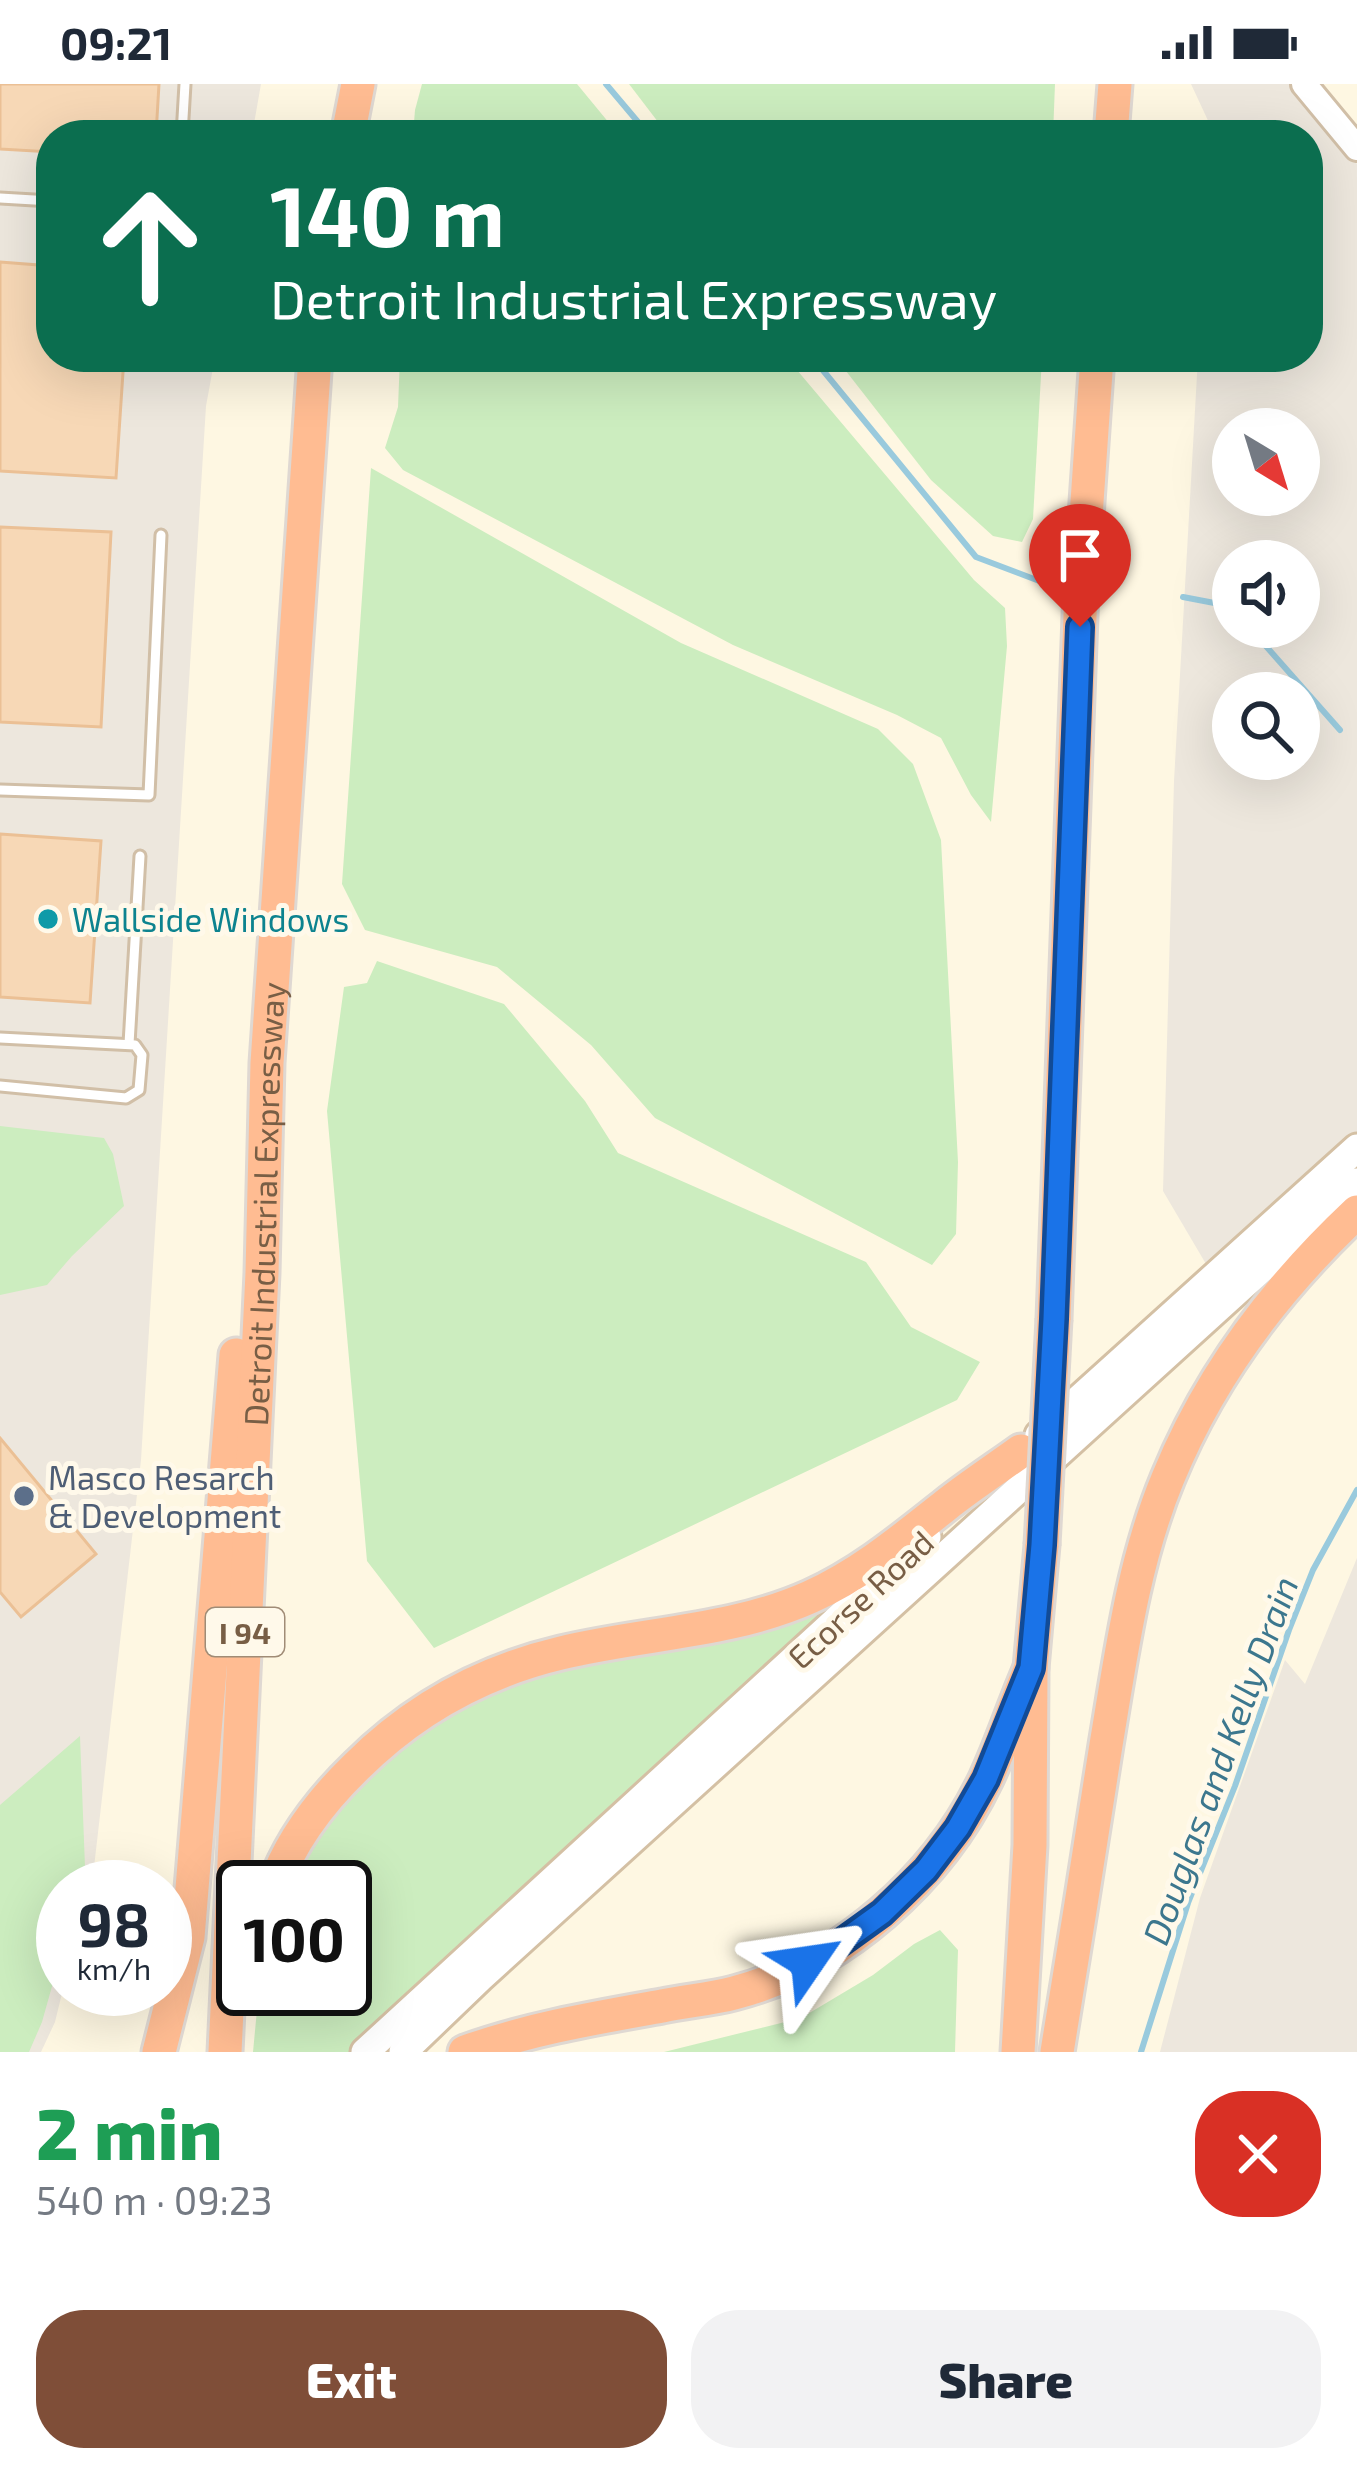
<!DOCTYPE html>
<meta charset="utf-8">
<style>
:root{--surface:#fff;--page:#f2f2f3;--text:#1f2937;--muted:#747a83;--accent:#7f4e38}
body{margin:0;font-family:"Exo 2",sans-serif;background:var(--page);color:var(--text);height:100vh;display:flex;flex-direction:column;font-size:45px;white-space:nowrap}
*{box-sizing:border-box;margin:0}
p{font-size:39px;color:var(--muted)}
.icon{flex:none;width:66px;height:66px;fill:none;stroke:currentColor;stroke-width:2;stroke-linecap:round;stroke-linejoin:round}
.map{position:relative;height:1968px;overflow:hidden}
.side{display:flex;flex-direction:column;background:var(--surface);flex:1}
.side>*{flex:none}
.guide{position:absolute;left:36px;top:36px;width:1287px;height:252px;border-radius:48px;box-shadow:0 12px 48px #0002;background:#0b6e4f;color:#fff;overflow:hidden}
.needle{width:78px;rotate:142deg}
.fabs{position:absolute;left:1212px;top:324px;display:grid;gap:24px}
.fabs a{display:grid;place-items:center;width:108px;height:108px;border-radius:50%;background:var(--surface);box-shadow:0 12px 48px #0002;font-size:60px}
.speed{position:absolute;left:36px;top:1776px;display:flex;gap:24px;font-size:60px;font-weight:700;text-align:center}
.speed>*{display:grid;place-content:center;width:156px;height:156px;border-radius:50%;background:var(--surface);box-shadow:0 12px 48px #0002;line-height:1}
.speed small{font-size:30px;font-weight:400}
.speed .limit{border:6px solid #111;border-radius:18px;background:#fff;color:#111}
.pin{position:absolute;display:grid;place-items:center;width:102px;height:102px;color:#fff;margin:-123px -51px;border-radius:50% 50% 50% 0;rotate:-45deg;box-shadow:0 0 12px #0007}
.pin .icon{rotate:45deg}
.me{position:absolute;width:132px;margin:-66px;rotate:58deg;stroke-linejoin:round;filter:drop-shadow(0 0 9px #0008)}
.turn{display:flex;align-items:center;gap:42px;height:252px;padding:0 36px;font-size:54px}
.turn .icon{width:156px;height:156px;stroke-width:2.5}
.turn b{display:block;font-size:84px;line-height:102px}
.round{display:grid;place-items:center;flex:none;width:126px;height:126px;border-radius:48px;background:var(--page)}
.overview{display:flex;align-items:center;justify-content:space-between;height:204px;padding:0 36px}
h1{font-size:72px;font-weight:800;line-height:90px;color:#1e9e55}
.cta{display:flex;gap:24px;margin-top:auto;padding:24px 36px}
.cta a{flex:1;height:138px;border-radius:48px;background:var(--accent);color:#fff;font-size:48px;font-weight:800;line-height:138px;text-align:center}
.cta a+a{background:var(--page);color:var(--text)}
.status{display:flex;justify-content:space-between;align-items:center;height:84px;padding:0 60px;background:var(--surface);direction:ltr}
.status svg{height:33px;fill:currentColor}
.map>svg:first-child{display:block}
</style>
<div class="status"><b>09:21</b><svg viewBox="0 0 49 12"><path d="M0 12V9h3v3zM5 12V6h3v6zM10 12V3h3v9zM15 12V0h3v12zM26 1h20v11H26zM47 4h2v5h-2z"/></svg></div>
<div class="map">
<svg width="1357" height="1968" viewBox="0 0 1357 1968">
<rect width="100%" height="100%" fill="#fef7e2"/>
<!-- industrial -->
<g fill="#ede7dd" fill-rule="evenodd">
<polygon points="0,0 261,0 252,51 51,51 51,273 215,273 206,322 141,1376 93,1792 90,1803 63,1803 63,1905 55,1938 41,1968 0,1968"/>
<path d="M1191,0H1292L1357,80V1052L1206,1180L1163,1107L1174,697L1198,273H1308V51H1211V43ZM1233,345H1299V411H1233ZM1233,477H1299V543H1233ZM1233,609H1299V675H1233Z"/>
<polygon points="1357,1474 1357,1968 1160,1968 1200,1814 1285,1576 1305,1600"/>
</g>
<!-- green -->
<g fill="#ccedbf">
<polygon points="422,0 577,0 619,51 413,51 415,26"/>
<polygon points="629,0 1055,0 1053,51 668,51"/>
<polygon points="400,273 786,273 974,496 1005,524 1007,562 991,738 971,711 941,654 897,631 733,561 403,386 385,364 398,323"/>
<polygon points="835,273 1042,273 1033,435 1022,458 993,452 931,396"/>
<polygon points="371,384 681,559 878,645 913,680 941,756 958,1078 956,1150 932,1181 655,1034 591,961 497,883 365,846 342,800"/>
<polygon points="377,877 504,920 585,1017 618,1069 866,1178 911,1243 980,1278 957,1316 434,1564 367,1477 327,1027 344,903 367,899"/>
<polygon points="0,1042 104,1054 113,1070 124,1122 72,1172 47,1201 0,1211"/>
<polygon points="830,1518 834,1523 352,1968 253,1968 259,1905 345,1905 345,1803 289,1803 300,1780 355,1699 433,1634 505,1599"/>
<polygon points="80,1652 85,1783 79,1803 63,1803 63,1863 42,1938 29,1968 0,1968 0,1721"/>
<polygon points="940,1846 958,1866 955,1968 664,1968 801,1934 873,1891 914,1860"/>
</g>
<g fill="none" stroke-linecap="round" stroke-linejoin="round">
<!-- stream -->
<g stroke="#99cadd" stroke-width="6">
<polyline points="606,0 649,51"/>
<polyline points="812,273 976,473 1050,501"/>
<polyline points="1183,513 1230,522 1233,525"/>
<polyline points="1249,543 1340,646"/>
<polyline points="1141,1968 1188,1819 1235,1702 1289,1546 1313,1486 1357,1406"/>
</g>
</g>
<!-- building -->
<g fill="#f7d8b6" stroke="#ebc095" stroke-width="3">
<polygon points="0,0 159,0 156,51 51,51 51,68 0,65"/>
<polygon points="0,178 51,182 51,273 124,273 116,394 0,387"/>
<polygon points="0,443 111,448 101,643 0,638"/>
<polygon points="0,750 101,757 90,919 0,913"/>
<polygon points="0,1354 96,1470 21,1533 0,1508"/>
</g>
<g fill="none" stroke-linecap="round" stroke-linejoin="round">
<defs>
<g id="service">
<polyline points="182,51 185,0"/>
<polyline points="0,114 51,117"/>
<polyline points="0,706 149,711 161,451"/>
<polyline points="0,954 135,961 142,971 139,1006 126,1014 0,1002"/>
<polyline points="129,960 140,772"/>
</g>
<polyline id="tertiary" points="1304,0 1357,64"/>
<g id="secondary">
<polyline points="1039,1351 1357,1064"/>
<polyline points="365,1968 927,1453"/>
<polyline points="403,1968 480,1894 1357,1098"/>
</g>
<g id="motorway">
<polyline points="348,51 358,0"/>
<polyline points="1111,51 1115,0"/>
<polyline points="1054,1235 1081,505 1097,273"/>
<path d="M274,1803C290,1758 322,1716 356,1683C414,1625 481,1588 561,1569C644,1549 732,1548 810,1513C861,1490 903,1455 946,1421C970,1402 996,1385 1021,1367"/>
<polyline points="159,1968 188,1853 236,1271"/>
<path id="s1" d="M225,1968L262,1189L267,979L315,273"/>
<path d="M465,1968C529,1945 595,1934 662,1922C686,1917 711,1915 734,1909C842,1881 939,1794 986,1695C1003,1659 1015,1620 1031,1584"/>
<polyline points="1018,1968 1030,1761 1031,1584 1042,1461"/>
<path d="M1057,1968C1074,1866 1090,1763 1106,1661C1121,1572 1133,1478 1168,1394C1210,1291 1276,1204 1357,1128"/>
</g>
</defs>
<!-- service casing -->
<use href="#service" stroke="#d1bfa7" stroke-width="15"/>
<!-- tertiary casing -->
<use href="#tertiary" stroke="#d1bfa7" stroke-width="30"/>
<!-- secondary casing -->
<use href="#secondary" stroke="#d4c0a4" stroke-width="33"/>
<!-- motorway casing -->
<use href="#motorway" stroke="#dfd8d2" stroke-width="39"/>
<!-- service -->
<use href="#service" stroke="#fff" stroke-width="9"/>
<!-- tertiary -->
<use href="#tertiary" stroke="#fff" stroke-width="24"/>
<!-- secondary -->
<use href="#secondary" stroke="#fff" stroke-width="27"/>
<!-- motorway -->
<use href="#motorway" stroke="#ffbc92" stroke-width="33"/>
<defs>
<polyline id="motorway-bridge" points="1042,1461 1054,1235"/>
</defs>
<!-- motorway-bridge casing -->
<use href="#motorway-bridge" stroke="#dfd8d2" stroke-width="39" stroke-linecap="butt"/>
<!-- motorway-bridge -->
<use href="#motorway-bridge" stroke="#ffbc92" stroke-width="33"/>
</g>
<g fill="none" stroke-linecap="round" stroke-linejoin="round">
<defs>
<polyline id="route" points="808,1878 832,1865 882,1829 926,1786 958,1744 986,1695 1031,1584 1042,1461 1054,1235 1080,543"/>
</defs>
<!-- route casing -->
<use href="#route" stroke="#114b97" stroke-width="30"/>
<!-- route -->
<use href="#route" stroke="#1a73e8" stroke-width="21"/>
</g>
<!-- markers -->
<circle fill="#0f9aa8" stroke="#fff9ea" stroke-width="4.5" cx="48" cy="835" r="12"/>
<circle fill="#5c6f8a" stroke="#fff9ea" stroke-width="4.5" cx="24" cy="1412" r="12"/>
<g text-anchor="middle" dominant-baseline="central" stroke-width="10" stroke-linejoin="round" paint-order="stroke">
<!-- shield labels -->
<rect fill="#fff9ea" stroke="#a08c76" stroke-width="3" x="206" y="1524" width="78" height="48" rx="9"/>
<g font-size="30" font-weight="bold" fill="#785e45">
<text x="245" y="1548">I 94</text>
</g>
<!-- culture labels -->
<g font-size="33" fill="#0d838f" stroke="#fff9ea" text-anchor="start">
<text x="72" y="835">Wallside Windows</text>
</g>
<!-- street labels -->
<g font-size="33" fill="#785e45" stroke="#fff9ea">
<text stroke="none"><textPath href="#s1" startOffset="849">Detroit Industrial Expressway</textPath></text>
<text transform="translate(860 1515) rotate(-43)">Ecorse Road</text>
</g>
<!-- service labels -->
<g font-size="33" fill="#4e5e75" stroke="#fff9ea" text-anchor="start">
<text x="48" y="1393">Masco Resarch<tspan x="48" dy="38">&amp; Development</tspan></text>
</g>
<!-- water labels -->
<g font-size="36" font-style="italic" fill="#3c778e" stroke="#fff9ea">
<text transform="translate(1219 1676) rotate(-70)">Douglas and Kelly Drain</text>
</g>
</g>
</svg>
<div class="fabs">
<a><svg class="needle" viewBox="-14 -14 28 28"><path d="M0-13l5 13h-10z" fill="#e53935"/><path d="M0 13l5-13h-10z" fill="#747a83"/></svg></a>
<a><svg class="icon" aria-label="sound" viewBox="0 0 24 24"><path d="M4 9h4l5-4v14l-5-4H4zM17 9q2 3 0 6"/></svg></a>
<a><svg class="icon" aria-label="search" viewBox="0 0 24 24"><circle cx="10" cy="10" r="6"/><path d="M15 15l6 6"/></svg></a>
</div>
<div class="speed"><div>98<small>km/h</small></div><div class="limit">100</div></div>
<div class="pin" style="left:1080px;top:543px;background:#d93025"><svg class="icon" aria-label="arrive" viewBox="0 0 24 24"><path d="M6 21V4h12l-3 4 3 4H6"/></svg></div>
<svg class="me" style="left:808px;top:1878px" viewBox="-20 -20 40 40"><path d="M0-17L14 15 0 8-14 15z" fill="#1a73e8" stroke="#fff" stroke-width="4"/></svg>
<div class="guide">
<div class="turn"><svg class="icon" aria-label="ahead" viewBox="0 0 24 24"><path d="M12 20V5M6 11l6-6 6 6"/></svg><div><b>140 m</b>Detroit Industrial Expressway</div></div>
</div>
</div>
<section class="side">
<div class="overview"><div><h1>2 min</h1><p>540 m · 09:23</p></div><a class="round" style="background:#d93025;color:#fff"><svg class="icon" aria-label="close" viewBox="0 0 24 24"><path d="M6 6l12 12M18 6L6 18"/></svg></a></div>
<div class="cta"><a>Exit</a><a>Share</a></div>
</section>
